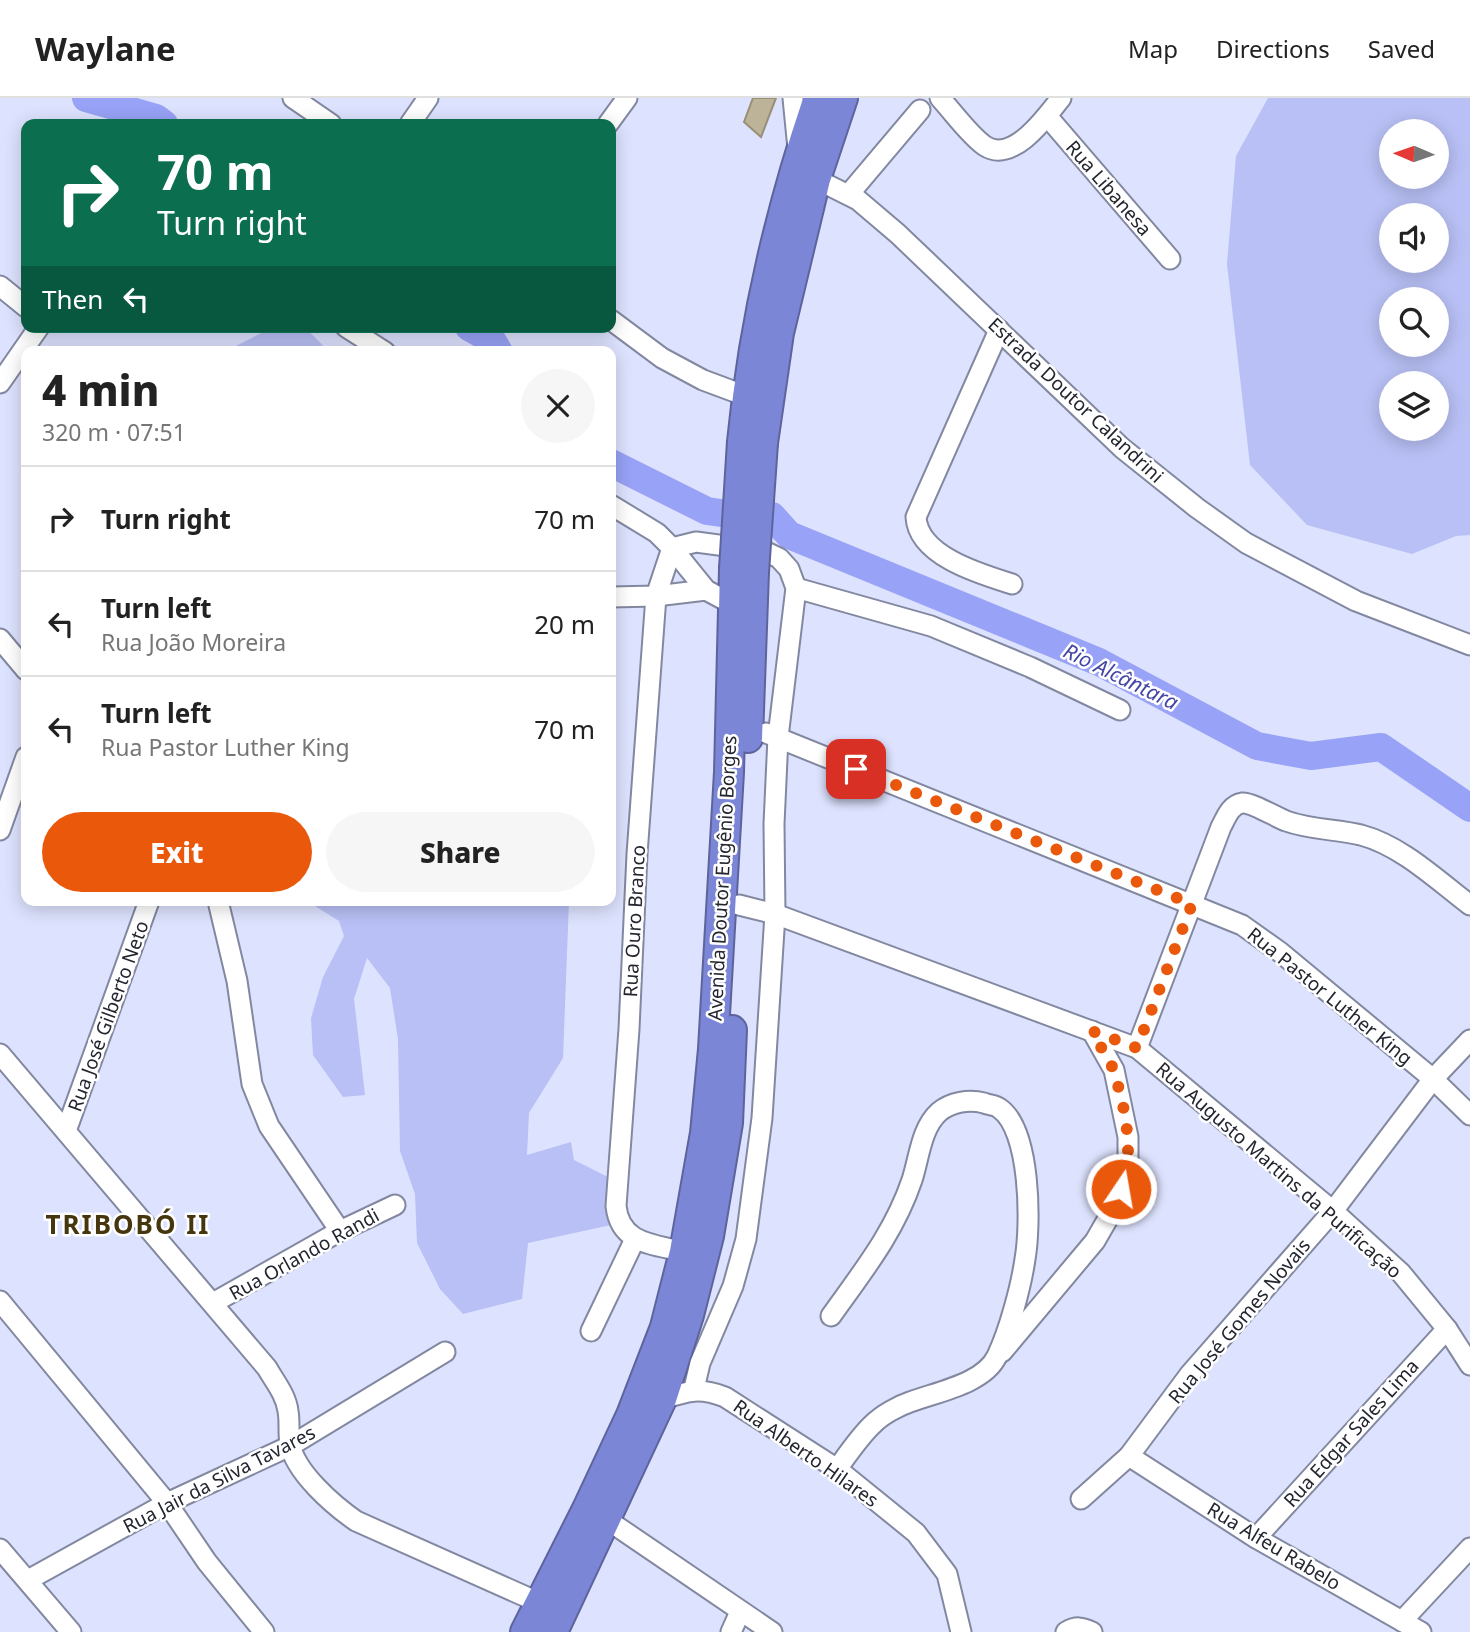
<!DOCTYPE html>
<meta charset="utf-8">
<style>
:root{--surface:#fff;--page:#f6f6f6;--text:#222;--muted:#767676;--line:#e0e0e0;--accent:#ea580c}
body{margin:0;font-family:"Noto Sans",sans-serif;background:var(--page);color:var(--text);height:100vh;display:flex;flex-direction:column;font-size:26px;white-space:nowrap}
*{box-sizing:border-box;margin:0}
p{font-size:23px;color:var(--muted)}
.icon{flex:none;width:38px;height:38px;fill:none;stroke:currentColor;stroke-width:2;stroke-linecap:round;stroke-linejoin:round}
.map{position:relative;flex:1;overflow:hidden}
.panel{position:absolute;left:21px;top:248px;width:595px;height:560px;display:flex;flex-direction:column;background:var(--surface);border-radius:14px;box-shadow:0 4px 18px #0003}
.panel>*{flex:none}
.guide{position:absolute;left:21px;top:21px;width:595px;height:214px;border-radius:14px;box-shadow:0 4px 18px #0003;background:#0b6e4f;color:#fff;overflow:hidden}
.needle{width:46px;rotate:272deg}
.buttons{position:absolute;left:1379px;top:21px;display:grid;gap:14px}
.buttons a{display:grid;place-items:center;width:70px;height:70px;border-radius:50%;background:var(--surface);box-shadow:0 4px 18px #0003;font-size:35px}
.pin{position:absolute;display:grid;place-items:center;width:60px;height:60px;color:#fff;margin:-30px;border-radius:14px;box-shadow:0 4px 10px #0006}
.me{position:absolute;width:77px;margin:-38px;rotate:12deg;stroke-linejoin:round;filter:drop-shadow(0 0 5px #0008)}
.turn{display:flex;align-items:center;gap:24px;height:147px;padding:0 21px;font-size:32px}
.turn .icon{width:91px;height:91px;stroke-width:2.5}
.turn b{display:block;font-size:49px;line-height:60px}
.then{display:flex;align-items:center;height:66px;padding:0 21px;background:#0003;gap:14px;font-size:26px}
.round{display:grid;place-items:center;flex:none;width:74px;height:74px;border-radius:37px;background:var(--page)}
.summary{display:flex;align-items:center;justify-content:space-between;height:119px;padding:0 21px}
h1{font-size:42px;font-weight:800;line-height:52px}
.primary-button{display:flex;gap:14px;margin-top:auto;padding:14px 21px}
.primary-button a{flex:1;height:80px;border-radius:42px;background:var(--accent);color:#fff;font-size:28px;font-weight:800;line-height:80px;text-align:center}
.primary-button a+a{background:var(--page);color:var(--text)}
ul{padding:0;list-style:none}
li{display:flex;align-items:center;gap:21px;height:105px;padding:0 21px;border-top:2px solid var(--line)}
li div{flex:1}
li b{display:block;font-size:26px}
li em{font-style:normal}
header{display:flex;align-items:center;gap:42px;box-sizing:border-box;height:98px;padding:0 35px;background:var(--surface);border-bottom:2px solid var(--line)}
header strong{font-size:33px}
nav{display:flex;gap:38px;margin-inline-start:auto;font-size:24px}
.map>svg:first-child{display:block}
</style>
<header>
<strong>Waylane</strong>
<nav><a>Map</a><a>Directions</a><a>Saved</a></nav>
</header>
<div class="map">
<svg width="1470" height="1534" viewBox="0 0 1470 1534">
<rect width="100%" height="100%" fill="#dde2fe"/>
<!-- green -->
<g fill="#b8c0f5" fill-rule="evenodd">
<path d="M1268,0H1470V437L1456,438L1412,456L1307,427L1250,367L1227,166L1236,58ZM1391,33H1437V79H1391ZM1391,117H1437V163H1391ZM1391,201H1437V247H1391ZM1391,285H1437V331H1391Z"/>
<path d="M273,229C307,229 305,228 329,254H224Z"/>
<polygon points="307,803 569,803 563,960 529,1015 527,1057 571,1044 574,1062 612,1081 611,1127 528,1145 522,1201 463,1216 440,1191 417,1145 415,1096 400,1053 398,941 390,890 367,860 354,901 365,997 343,999 313,957 311,920 323,879 344,838 339,823"/>
</g>
<g fill="none" stroke-linecap="round" stroke-linejoin="round">
<!-- river -->
<g stroke="#98a2f6" stroke-width="28">
<polyline points="86,0 156,20 164,26"/>
<polyline points="469,229 492,242 499,254"/>
<polyline points="611,365 707,413 721,415"/>
<polyline points="772,418 789,437 1099,564 1257,648 1311,658 1381,649 1470,710"/>
</g>
</g>
<!-- building -->
<polygon fill="#bdb398" stroke="#998f75" stroke-width="2" points="753,0 776,0 761,39 744,24"/>
<g fill="none" stroke-linecap="round" stroke-linejoin="round">
<defs>
<g id="minor">
<polyline points="293,0 331,26"/>
<polyline points="793,0 798,51"/>
<path d="M940,0C953,14 970,38 985,48C1013,66 1046,19 1061,0"/>
<polyline points="1047,18 1170,161"/>
<polyline points="410,26 428,0"/>
<polyline points="608,26 627,0"/>
<polyline points="816,81 858,102 898,136 1122,350 1197,410 1246,445 1356,503 1470,547"/>
<polyline points="849,96 920,12"/>
<polyline points="0,188 26,209"/>
<polyline points="611,222 662,260 703,282 746,298"/>
<polyline points="346,229 385,254"/>
<path d="M999,232L916,419C918,458 980,476 1012,486"/>
<polyline points="0,285 39,229"/>
<polyline points="611,407 657,435 672,450 706,492 732,506"/>
<polyline points="796,490 931,528 1030,569 1120,612"/>
<polyline points="611,499 656,498 706,492"/>
<polyline points="0,541 26,572"/>
<polyline points="766,635 1242,827 1280,854 1433,981 1470,1017"/>
<polyline points="0,732 26,659"/>
<polyline points="218,803 237,883 252,986 269,1028 340,1133"/>
<polyline points="739,807 775,816 1137,950 1333,1113 1401,1175 1447,1231 1470,1267"/>
<path d="M1137,950L1221,729C1226,720 1230,707 1242,705C1251,704 1276,719 1286,723C1311,732 1336,731 1361,737C1402,748 1437,782 1470,807"/>
<path d="M0,956L267,1270C275,1284 286,1297 288,1313C290,1324 288,1335 290,1346C295,1374 333,1407 356,1423L540,1505"/>
<polyline points="66,1033 149,803"/>
<path d="M684,1154C653,1146 620,1146 616,1108L629,931L637,756L656,498L672,450L696,444L764,453L779,460L789,471L796,490L778,639L774,726L775,816L762,1020L746,1141L733,1188L700,1265L694,1291"/>
<polyline points="0,1203 167,1405 207,1464 264,1534"/>
<polyline points="213,1205 340,1133 395,1107"/>
<path d="M831,1218C863,1173 894,1135 912,1082C919,1061 921,1030 939,1014C951,1004 969,1001 984,1005C988,1007 995,1007 999,1010C1031,1031 1031,1127 1025,1161C1021,1189 1009,1233 997,1258C984,1286 936,1294 910,1304C898,1308 882,1317 873,1326C860,1338 848,1356 837,1371"/>
<polyline points="591,1233 635,1141"/>
<polyline points="1002,1254 1095,1143 1114,1110 1128,1072 1128,1039 1114,972 1092,933"/>
<path d="M662,1301C688,1293 699,1289 725,1299L837,1371L916,1435L947,1476L961,1534"/>
<polyline points="1129,1358 1256,1440 1421,1534"/>
<polyline points="1081,1401 1129,1358 1190,1276 1333,1113 1433,981 1470,942"/>
<polyline points="606,1421 772,1534"/>
<polyline points="1256,1440 1447,1231"/>
<polyline points="0,1451 71,1534"/>
<polyline points="28,1482 167,1405 290,1348 445,1254"/>
<polyline points="1402,1523 1470,1450"/>
<polyline points="731,1534 740,1514"/>
<path d="M1066,1534C1076,1528 1082,1529 1092,1534"/>
</g>
<g id="highway">
<path d="M742,344C753,227 780,111 818,0"/>
<polyline points="763,345 779,235 816,81 843,0"/>
<polyline points="748,640 754,474"/>
<polyline points="525,1534 587,1411 631,1317 665,1229 684,1154 705,1035 713,951 729,674 734,471"/>
<polyline points="553,1534 662,1301 689,1217 709,1138 728,1025 732,932"/>
</g>
</defs>
<!-- minor casing -->
<use href="#minor" stroke="#8388a1" stroke-width="23"/>
<!-- highway casing -->
<use href="#highway" stroke="#5d649c" stroke-width="32"/>
<!-- minor -->
<use href="#minor" stroke="#fff" stroke-width="19"/>
<!-- highway -->
<use href="#highway" stroke="#7c86d7" stroke-width="28"/>
<defs>
<g id="highway-bridge">
<polyline points="734,471 742,344"/>
<polyline points="754,474 763,345"/>
</g>
</defs>
<!-- highway-bridge casing -->
<use href="#highway-bridge" stroke="#5d649c" stroke-width="32" stroke-linecap="butt"/>
<!-- highway-bridge -->
<use href="#highway-bridge" stroke="#7c86d7" stroke-width="28"/>
</g>
<g fill="none" stroke-linecap="round" stroke-linejoin="round">
<!-- route -->
<polyline stroke="#ea580c" stroke-width="12" stroke-dasharray="0 21.6" points="856,671 1192,806 1137,950 1092,933 1114,972 1123,1007 1128,1039 1128,1072 1121,1091"/>
</g>
<g text-anchor="middle" dominant-baseline="central" stroke-width="5" stroke-linejoin="round" paint-order="stroke">
<!-- street labels -->
<g font-size="19" fill="#23252f" stroke="#fff">
<text transform="translate(1109 90) rotate(49)">Rua Libanesa</text>
<text transform="translate(1076 302) rotate(43)">Estrada Doutor Calandrini</text>
<text transform="translate(722 780) rotate(-87)">Avenida Doutor Eugênio Borges</text>
<text transform="translate(634 823) rotate(-87)">Rua Ouro Branco</text>
<text transform="translate(1330 898) rotate(39)">Rua Pastor Luther King</text>
<text transform="translate(108 918) rotate(-70)">Rua José Gilberto Neto</text>
<text transform="translate(1279 1072) rotate(41)">Rua Augusto Martins da Purificação</text>
<text transform="translate(304 1156) rotate(-29)">Rua Orlando Randi</text>
<text transform="translate(1239 1223) rotate(-50)">Rua José Gomes Novais</text>
<text transform="translate(1351 1335) rotate(-48)">Rua Edgar Sales Lima</text>
<text transform="translate(806 1355) rotate(35)">Rua Alberto Hilares</text>
<text transform="translate(219 1381) rotate(-27)">Rua Jair da Silva Tavares</text>
<text transform="translate(1274 1448) rotate(31)">Rua Alfeu Rabelo</text>
</g>
<!-- water labels -->
<g font-size="21" font-style="italic" fill="#4446a6" stroke="#fff">
<text transform="translate(1121 578) rotate(26)">Rio Alcântara</text>
</g>
<!-- district labels -->
<g font-size="26" font-weight="bold" letter-spacing="2" fill="#45360d" stroke="#fff">
<text x="128" y="1126">TRIBOBÓ II</text>
</g>
</g>
</svg>
<div class="buttons">
<a><svg class="needle" viewBox="-14 -14 28 28"><path d="M0-13l5 13h-10z" fill="#e53935"/><path d="M0 13l5-13h-10z" fill="#767676"/></svg></a>
<a><svg class="icon" aria-label="sound" viewBox="0 0 24 24"><path d="M4 9h4l5-4v14l-5-4H4zM17 9q2 3 0 6"/></svg></a>
<a><svg class="icon" aria-label="search" viewBox="0 0 24 24"><circle cx="10" cy="10" r="6"/><path d="M15 15l6 6"/></svg></a>
<a><svg class="icon" aria-label="layers" viewBox="0 0 24 24"><path d="M12 4l9 5-9 5-9-5zM3 14l9 5 9-5"/></svg></a>
</div>
<div class="pin" style="left:856px;top:671px;background:#d93025"><svg class="icon" aria-label="arrive" viewBox="0 0 24 24"><path d="M6 21V4h12l-3 4 3 4H6"/></svg></div>
<svg class="me" style="left:1121px;top:1091px" viewBox="-20 -20 40 40"><circle r="17" fill="#ea580c" stroke="#fff" stroke-width="3"/><path d="M0-11L8 9 0 5-8 9z" fill="#fff"/></svg>
<div class="guide">
<div class="turn"><svg class="icon" aria-label="right" viewBox="0 0 24 24"><path d="M7 20v-9h11M14 6l5 5-5 5"/></svg><div><b>70 m</b>Turn right</div></div>
<div class="then">Then<svg class="icon" aria-label="left" viewBox="0 0 24 24"><path d="M17 20v-9H6M10 6l-5 5 5 5"/></svg></div>
</div>
<section class="panel">
<div class="summary"><div><h1>4 min</h1><p>320 m · 07:51</p></div><a class="round"><svg class="icon" aria-label="close" viewBox="0 0 24 24"><path d="M6 6l12 12M18 6L6 18"/></svg></a></div>
<ul>
<li><svg class="icon" aria-label="right" viewBox="0 0 24 24"><path d="M7 20v-9h11M14 6l5 5-5 5"/></svg><div><b>Turn right</b></div><em>70 m</em></li>
<li><svg class="icon" aria-label="left" viewBox="0 0 24 24"><path d="M17 20v-9H6M10 6l-5 5 5 5"/></svg><div><b>Turn left</b><p>Rua João Moreira</p></div><em>20 m</em></li>
<li><svg class="icon" aria-label="left" viewBox="0 0 24 24"><path d="M17 20v-9H6M10 6l-5 5 5 5"/></svg><div><b>Turn left</b><p>Rua Pastor Luther King</p></div><em>70 m</em></li>
</ul>
<div class="primary-button"><a>Exit</a><a>Share</a></div>
</section>
</div>
